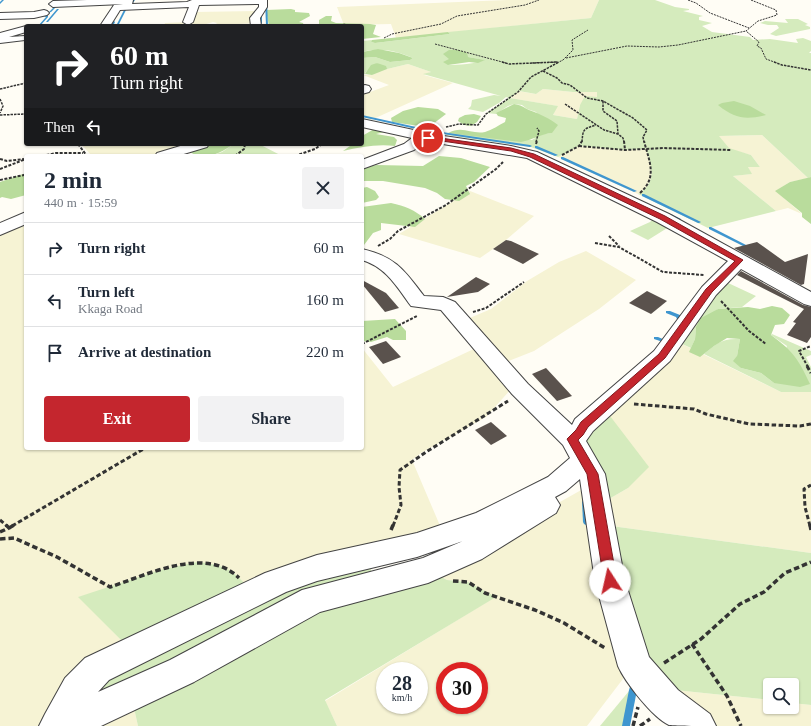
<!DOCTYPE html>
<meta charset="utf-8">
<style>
:root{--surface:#fff;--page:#f2f2f3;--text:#1f2937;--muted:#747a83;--line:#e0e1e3;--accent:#c4262e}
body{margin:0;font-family:"Times New Roman",serif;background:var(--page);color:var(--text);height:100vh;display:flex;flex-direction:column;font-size:15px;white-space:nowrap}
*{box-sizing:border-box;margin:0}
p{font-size:13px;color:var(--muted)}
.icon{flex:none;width:22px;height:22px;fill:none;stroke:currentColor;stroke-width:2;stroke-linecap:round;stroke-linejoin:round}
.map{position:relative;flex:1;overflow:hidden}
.sheet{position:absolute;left:24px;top:154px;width:340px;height:296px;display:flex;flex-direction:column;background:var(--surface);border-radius:4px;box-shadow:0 1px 3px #0004}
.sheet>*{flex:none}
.guide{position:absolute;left:24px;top:24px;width:340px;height:122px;border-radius:4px;box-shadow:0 1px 3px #0004;background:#202124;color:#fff;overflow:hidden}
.buttons{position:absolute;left:763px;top:678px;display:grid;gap:8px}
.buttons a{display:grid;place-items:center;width:36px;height:36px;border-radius:4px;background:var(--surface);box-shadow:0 1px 3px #0004;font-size:20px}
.speed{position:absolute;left:376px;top:662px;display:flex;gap:8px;font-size:20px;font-weight:700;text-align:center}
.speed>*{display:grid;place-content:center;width:52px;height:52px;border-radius:50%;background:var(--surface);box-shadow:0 1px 3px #0004;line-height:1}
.speed small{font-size:10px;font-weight:400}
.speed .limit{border:6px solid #d22;background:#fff;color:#111}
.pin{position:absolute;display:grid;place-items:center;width:34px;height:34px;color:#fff;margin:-17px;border:2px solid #fff;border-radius:50%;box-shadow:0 1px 4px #0007}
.me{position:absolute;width:44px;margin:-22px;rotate:350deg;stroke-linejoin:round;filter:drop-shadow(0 0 3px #0008)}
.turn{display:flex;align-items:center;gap:14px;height:84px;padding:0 20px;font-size:18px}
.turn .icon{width:52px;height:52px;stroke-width:2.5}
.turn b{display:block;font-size:28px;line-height:34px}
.then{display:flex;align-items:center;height:38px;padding:0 20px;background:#0003;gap:8px;font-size:15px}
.round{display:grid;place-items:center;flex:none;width:42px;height:42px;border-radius:4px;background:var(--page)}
.summary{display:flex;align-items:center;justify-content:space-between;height:68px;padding:0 20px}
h1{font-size:24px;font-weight:600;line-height:30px}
.button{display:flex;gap:8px;margin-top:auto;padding:8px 20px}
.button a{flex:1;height:46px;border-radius:4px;background:var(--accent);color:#fff;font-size:16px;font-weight:600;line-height:46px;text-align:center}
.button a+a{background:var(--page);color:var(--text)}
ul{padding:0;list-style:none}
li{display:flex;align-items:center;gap:12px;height:52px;padding:0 20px;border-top:1px solid var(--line)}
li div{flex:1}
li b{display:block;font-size:15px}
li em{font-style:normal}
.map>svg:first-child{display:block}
</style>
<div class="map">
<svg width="811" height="726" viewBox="0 0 811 726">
<rect width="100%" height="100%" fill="#fffdf5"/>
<!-- farmland -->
<g fill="#f6f3d4" fill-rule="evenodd">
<polygon points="507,0 599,0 591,18 396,38 391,24 344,25 337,7"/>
<polygon points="262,11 262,23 215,25 217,23 213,22 200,26 164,26 165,23 191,22 195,12"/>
<polygon points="408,64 431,72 424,75 453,83 371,120 362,117 362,95 389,85 363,75 372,75 379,71"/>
<polygon points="543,89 573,92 597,92 597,97 580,105 577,119 553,115 557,106 510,98 518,91 536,94"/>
<polygon points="762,135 808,178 790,182 776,191 802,214 788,208 776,211 733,176 751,174 748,167 760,167 751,155 729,149 718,136"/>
<polygon points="81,144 194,144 159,156 92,156"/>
<polygon points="579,146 625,150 646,149 651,165 651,178 646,189 638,194 558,157"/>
<polygon points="470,191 534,216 506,240 480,258 399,234"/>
<polygon points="26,219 26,448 362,448 362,348 393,387 478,347 512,388 486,417 421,453 412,460 441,528 247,586 234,573 218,565 197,562 79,597 127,646 42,726 0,726 0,231"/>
<polygon points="586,251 636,280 599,309 534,351 501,364 465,320 491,309 527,281 559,262"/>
<polygon points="680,343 781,392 811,392 811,553 604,525 602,503 628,488 607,412"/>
<path d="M583,489L629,671L587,726H337L325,701L495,597L468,582L447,580L434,573ZM385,671H419V705H385ZM445,671H479V705H445Z"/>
<polygon points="675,690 770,700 770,707 792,707 792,703 811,705 811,726 711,726 695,719"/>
<polygon points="132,699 138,726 80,726"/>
</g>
<!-- green -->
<g fill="#d5ebbd" fill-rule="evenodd">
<path d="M599,0H655L675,7L689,9V10L683,11L703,16L699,17V20L712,23L702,26L712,32L750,37L753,40L770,39L798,43L796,39L803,38L811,41V51L809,53H811V177L808,178L762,135L719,136L729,148L751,155L760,167H748L752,174L733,176L776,211L708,228L638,194C657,183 652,167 646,149L625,150L579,146L558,157L531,147L446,135L448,133L532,140L541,134L552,133L536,112L527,109L522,105L514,104L508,106L496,114L487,113L509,98L506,97L499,103L483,112L468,109L471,106L472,100L494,95L501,96L423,74L431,72L408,64L379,71L386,69L377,63L365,73V74H362V58L375,57L390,62L410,60L413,58C397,51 379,47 362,52V41L372,40L371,42L375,43L450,34L448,32L591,18ZM468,57L484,60C477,64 457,65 448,65L449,59ZM543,89L573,92H597V97L585,96L580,105L577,119L553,115L558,106L510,98L519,91L536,94Z"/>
<polygon points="785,19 798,19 808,24 805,25 810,27 810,29 776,36 770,34 779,28 777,25 768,25 760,23 765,21 788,23"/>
<polygon points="234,144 259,144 282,156 210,156 222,152"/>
<polygon points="661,211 680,220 648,240 630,231 650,222"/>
<polygon points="726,282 756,296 742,307 718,309 696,327 695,339 691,348 680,343 712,294"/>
<path d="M772,334L811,351V355L806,357L811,367V392H781L704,354C717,343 722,338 740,339L737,356L741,368L761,373L774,383L787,346L771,335Z"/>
<polygon points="607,412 649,467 628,488 602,503 583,435"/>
<polygon points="604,525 811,553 811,705 792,703 792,685 770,685 770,700 675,690 652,680"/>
<polygon points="368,561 374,579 74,707 83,690 261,598"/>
<path d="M197,562C222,565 230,567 247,586L127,646L78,597L160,570Z"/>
<polygon points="434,573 447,580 468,582 496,597 325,700 337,726 138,726 132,699 315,603"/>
<polygon points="634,685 634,697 627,726 600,726"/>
</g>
<!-- forest -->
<g fill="#b9dc9c">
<polygon points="291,9 295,10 295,12 309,13 310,16 299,22 303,23 304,26 269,26 266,10"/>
<polygon points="326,16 332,16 331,21 336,23 370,24 376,25 373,34 381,37 362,39 362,26 322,26 319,25 319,20"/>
<polygon points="448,32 450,34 375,43 371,42 372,40"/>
<polygon points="378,49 399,53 413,58 410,60 390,62 375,57 362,58 362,52"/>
<polygon points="449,50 459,50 467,53 468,57 485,60 478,63 469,62 448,65 443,62 449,59 443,54"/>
<polygon points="377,63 386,66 387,69 372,75 365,74 371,65"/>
<path d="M734,101L750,106L766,115C746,120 735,119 718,105L722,103Z"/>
<path d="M514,104C521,105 523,107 529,110C540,114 549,118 558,125L552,133C541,134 532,140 521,142L448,133C463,125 472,135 485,132C492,130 499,125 505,122L506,118L498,116L496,113Z"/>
<polygon points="418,107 438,109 446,114 433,124 419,126 392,122 391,118 403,111"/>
<polygon points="474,114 481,116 477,122 471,126 464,125 458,121 459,118 465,115"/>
<path d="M376,128L384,130L385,132L376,134L394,137L397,140L395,146C377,144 360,147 343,151L350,146L348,144H362V136Z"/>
<path d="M194,144H234C220,153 205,162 190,152Z"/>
<polygon points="439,156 461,158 490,167 474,182 466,186 470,194 459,201 445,199 437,193 425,188 383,181 362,181 362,168 377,165 423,166"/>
<polygon points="26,173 26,195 11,199 2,197 0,198 0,182"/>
<polygon points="811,177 811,224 802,217 802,213 775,191 790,182"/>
<polygon points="367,187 375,191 379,197 376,200 362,203 362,188"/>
<path d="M391,203C405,206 415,210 425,219L415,227L381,223V230L373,233L364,245H362V207Z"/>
<path d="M772,306L782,308L790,315L784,324L775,325L771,335C793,351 799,360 810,384L800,387L774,383L761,373L741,368L733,361L737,356L740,339L727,338L714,346L700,357L689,352L695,339L696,327L701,318L718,309L748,307L760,309Z"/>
<polygon points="395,319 406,331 406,340 393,340 387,337 371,342 362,341 362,321"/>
</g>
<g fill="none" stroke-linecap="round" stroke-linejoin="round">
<!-- stream -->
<g fill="#3f96cf" fill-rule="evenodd">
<polygon points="2,0 4,0 0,4 0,2"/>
<polygon points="61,0 63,0 51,12 43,14 48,16 48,17 40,26 38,26 46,17 41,15 41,14 49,12"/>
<polygon points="133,0 135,0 133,3 138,3 139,4 131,4"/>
<polygon points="265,0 267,0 268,26 266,26"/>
<polygon points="129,7 131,7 126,10 118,26 116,26 124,10"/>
<polygon points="261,8 262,9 262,23 261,24 260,23 260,9"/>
<polygon points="57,9 59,9 48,22 46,22"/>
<polygon points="113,22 114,21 115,22 113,26 111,26"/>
<polygon points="362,115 434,131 436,132 434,133 362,117"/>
<polygon points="442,132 530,145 532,146 530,147 443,134 442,134"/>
<polygon points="535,146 537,146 558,155 555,156 535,148"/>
<polygon points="561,157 563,157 637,191 634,192 561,159"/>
<polygon points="642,194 644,194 701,222 699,223 698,223 642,196"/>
<polygon points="669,214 671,214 681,219 679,220 678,220 669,216"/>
<polygon points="709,227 711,227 750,247 748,248 747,248 709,229"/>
<polygon points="666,311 670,311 680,315 682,321 680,325 676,325 676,324 678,321 676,317 666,313"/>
<polygon points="654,337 658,337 665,340 668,339 670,340 668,343 666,343 654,339"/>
<polygon points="583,500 587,500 588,502 589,522 588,524 586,525 584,524 583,522 582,502"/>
<polygon points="633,686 636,687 637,690 630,726 622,726 629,690 630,687"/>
</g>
</g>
<!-- building -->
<g fill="#5a524d">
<polygon points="506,240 511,241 539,254 523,264 493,249"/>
<polygon points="757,242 785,262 808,254 804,284 801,285 734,248"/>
<polygon points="741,271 803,305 811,307 811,337 807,343 787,335 796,323 793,322 804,309 737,275"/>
<polygon points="476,277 490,284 478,292 447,297"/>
<polygon points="362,280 386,293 399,308 385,312 362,284"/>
<polygon points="647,291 667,301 651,314 629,303"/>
<polygon points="386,341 401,357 383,364 369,347"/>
<polygon points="546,368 572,396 557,401 532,374"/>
<polygon points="491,422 507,436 491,445 475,430"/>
</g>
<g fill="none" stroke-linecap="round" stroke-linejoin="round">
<defs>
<g id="minor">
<polygon points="87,0 133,0 132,4 187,2 192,0 267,0 267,7 260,18 261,26 251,26 250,18 259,7 259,4 199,5 193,22 188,25 183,22 189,7 120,10 110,26 100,26 114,5 123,4 53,7 49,4 53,1"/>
<polygon points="44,10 47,11 49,13 47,15 34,18 0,19 0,13 34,12"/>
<polygon points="26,26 26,32 9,37 25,36 26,38 25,40 0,43 0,33"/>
<polygon points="365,85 369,86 371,89 369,92 362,94 362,86"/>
<path d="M362,119L437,135L511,146L537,152L669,214L811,292V306L804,304L741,269L716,295L670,361L593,431L586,441L605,474L625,581L649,657L678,690L710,714L716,726C707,726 675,726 669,725C653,718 625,682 618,666L595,581L580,479L566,491L555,497L560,505L556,513L482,559L428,583L320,612L194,682L101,726H39L45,714L65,678L85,658L265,573L317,555L417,533L476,513L548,477L570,458L563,445L512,394L441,310L411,306C397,287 386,267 362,260V249C396,257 404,270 424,296L443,297L455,302L528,384L572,425L575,419L654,351L702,287L728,261L657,222L527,158L425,141L414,150L362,169V160L404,144L412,138L362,127ZM463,541L423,558L302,590L170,660L98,692L109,680L286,592L317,581L417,557Z"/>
<polygon points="187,144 209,144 207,147 177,156 155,156 157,153"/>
<polygon points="26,212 26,224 0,235 0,223"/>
</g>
</defs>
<!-- minor casing -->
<use href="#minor" stroke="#444" stroke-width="2"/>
<!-- path-far4 -->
<g stroke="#333" stroke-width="1" stroke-dasharray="2 1" stroke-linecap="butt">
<polyline points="688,0 696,3 710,13 749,28"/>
<polyline points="751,0 776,10 777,15 758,21 746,31 759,42 757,46 761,48 766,59 777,63"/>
<polyline points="331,26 346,24"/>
<polyline points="384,38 392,34 441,24 457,16 525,5 539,0"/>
<polyline points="435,44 506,63"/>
<polyline points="566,58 627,46 659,47 678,45 746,31"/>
<polyline points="532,63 559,62"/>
<polyline points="557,63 563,60 573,50 572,40 588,30"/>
</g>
<!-- path-far3 -->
<g stroke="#333" stroke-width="1.5" stroke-dasharray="2.5 1" stroke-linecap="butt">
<polyline points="502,62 509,64 557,62"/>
<polyline points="774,62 782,65 811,70"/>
<polyline points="543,71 557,78 562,83 570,85 587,98 603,101 633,118 647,130 643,137 644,142"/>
<polyline points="0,89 26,83"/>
<polyline points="0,99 3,106 0,113"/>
<polyline points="603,101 603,111 617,121 618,134 623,138 624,142"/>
<polyline points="565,104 604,130 618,134"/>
<polyline points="0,115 26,114"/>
<polyline points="446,127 459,124 478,125 486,114 518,92 531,77 559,62"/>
<polyline points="536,142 539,131 537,128"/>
<path d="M582,142C583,129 583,129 596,125"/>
</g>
<!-- path-far2 -->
<g stroke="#333" stroke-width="2" stroke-dasharray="3 1.5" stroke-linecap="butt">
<polyline points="624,141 625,150"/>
<polyline points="78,144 87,156"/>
<polyline points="536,144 537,141"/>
<polyline points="579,146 625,150 663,148 731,150"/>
<polyline points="562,155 579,146 582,141"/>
<polyline points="42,156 56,153 83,153"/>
<polyline points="235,156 244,149 245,144"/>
<polyline points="295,156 315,149 322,144"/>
<polyline points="0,159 7,161 24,159"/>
<polyline points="0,169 26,159"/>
<polyline points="0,180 24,175 26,181"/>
<path d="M640,193C658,177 649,161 644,141"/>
<polyline points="609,236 619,246"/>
<polyline points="595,243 619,247 663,272 704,275"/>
<polyline points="378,246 390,239 398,231 446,205 496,169 503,162"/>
<polyline points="721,301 749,331 766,344"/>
<polyline points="473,312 486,308 524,282"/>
<polyline points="362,344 417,316"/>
<polyline points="808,367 799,351 811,346"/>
</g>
<!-- path-far1 -->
<g stroke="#333" stroke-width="3" stroke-dasharray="4.5 2.5" stroke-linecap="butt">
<polyline points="807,366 811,373"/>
<polyline points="634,404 694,409 706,414 749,424 800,426 811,424"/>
<polyline points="0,520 7,526"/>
<polyline points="12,526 145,448"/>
<polyline points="393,526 401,505 399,487 400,470 426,452 508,401"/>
<polyline points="810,526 805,507 804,489 811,485"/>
</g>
<!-- path -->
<g stroke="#333" stroke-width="3.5" stroke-dasharray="5.5 3" stroke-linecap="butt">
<polyline points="810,525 811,530"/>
<polyline points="9,528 14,525"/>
<polyline points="391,530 393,525"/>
<polyline points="0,532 9,528 6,525"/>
<path d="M0,539L14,538L57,557L110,587C147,575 206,545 239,578"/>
<polyline points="453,581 468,582 485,593 535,610 564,623 605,648"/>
<polyline points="692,644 727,696 741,726"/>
<polyline points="664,663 701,639 740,604 764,592 785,573 811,562"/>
<polyline points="633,726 638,707"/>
<polyline points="640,726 650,719"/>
</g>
<!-- minor -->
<use href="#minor" fill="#fff" fill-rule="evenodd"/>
</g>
<!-- route -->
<polygon fill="#c4262e" stroke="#7f191e" points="426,136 511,148 534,154 665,216 743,260 712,292 665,358 588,427 583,435 578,440 598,474 617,581 615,585 610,587 606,585 604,581 587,474 567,439 576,430 581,422 659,354 706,289 735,261 660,219 530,157 511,151 428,139 426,139"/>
</svg>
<div class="buttons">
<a><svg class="icon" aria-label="search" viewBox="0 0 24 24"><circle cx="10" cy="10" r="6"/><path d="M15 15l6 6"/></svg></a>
</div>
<div class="speed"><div>28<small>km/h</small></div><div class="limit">30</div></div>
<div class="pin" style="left:428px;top:138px;background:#d93025"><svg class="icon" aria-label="arrive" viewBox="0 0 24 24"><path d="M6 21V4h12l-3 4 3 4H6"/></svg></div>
<svg class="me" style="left:610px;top:581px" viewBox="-20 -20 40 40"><circle r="19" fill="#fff"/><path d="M0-13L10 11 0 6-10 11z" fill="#c4262e"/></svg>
<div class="guide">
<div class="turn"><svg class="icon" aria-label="right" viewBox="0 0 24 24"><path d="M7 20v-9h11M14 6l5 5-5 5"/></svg><div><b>60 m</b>Turn right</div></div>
<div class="then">Then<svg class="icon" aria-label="left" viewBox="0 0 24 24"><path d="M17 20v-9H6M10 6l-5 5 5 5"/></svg></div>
</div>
<section class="sheet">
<div class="summary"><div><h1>2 min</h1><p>440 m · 15:59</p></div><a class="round"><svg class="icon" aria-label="close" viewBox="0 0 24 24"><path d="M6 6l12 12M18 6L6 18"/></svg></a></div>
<ul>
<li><svg class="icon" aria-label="right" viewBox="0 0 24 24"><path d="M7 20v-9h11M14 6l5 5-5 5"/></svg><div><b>Turn right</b></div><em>60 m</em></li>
<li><svg class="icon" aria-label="left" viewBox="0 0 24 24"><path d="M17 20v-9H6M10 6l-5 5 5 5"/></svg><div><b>Turn left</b><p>Kkaga Road</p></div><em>160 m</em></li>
<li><svg class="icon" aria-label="arrive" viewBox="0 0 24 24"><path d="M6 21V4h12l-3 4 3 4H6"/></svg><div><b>Arrive at destination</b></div><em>220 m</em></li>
</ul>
<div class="button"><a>Exit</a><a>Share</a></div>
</section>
</div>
